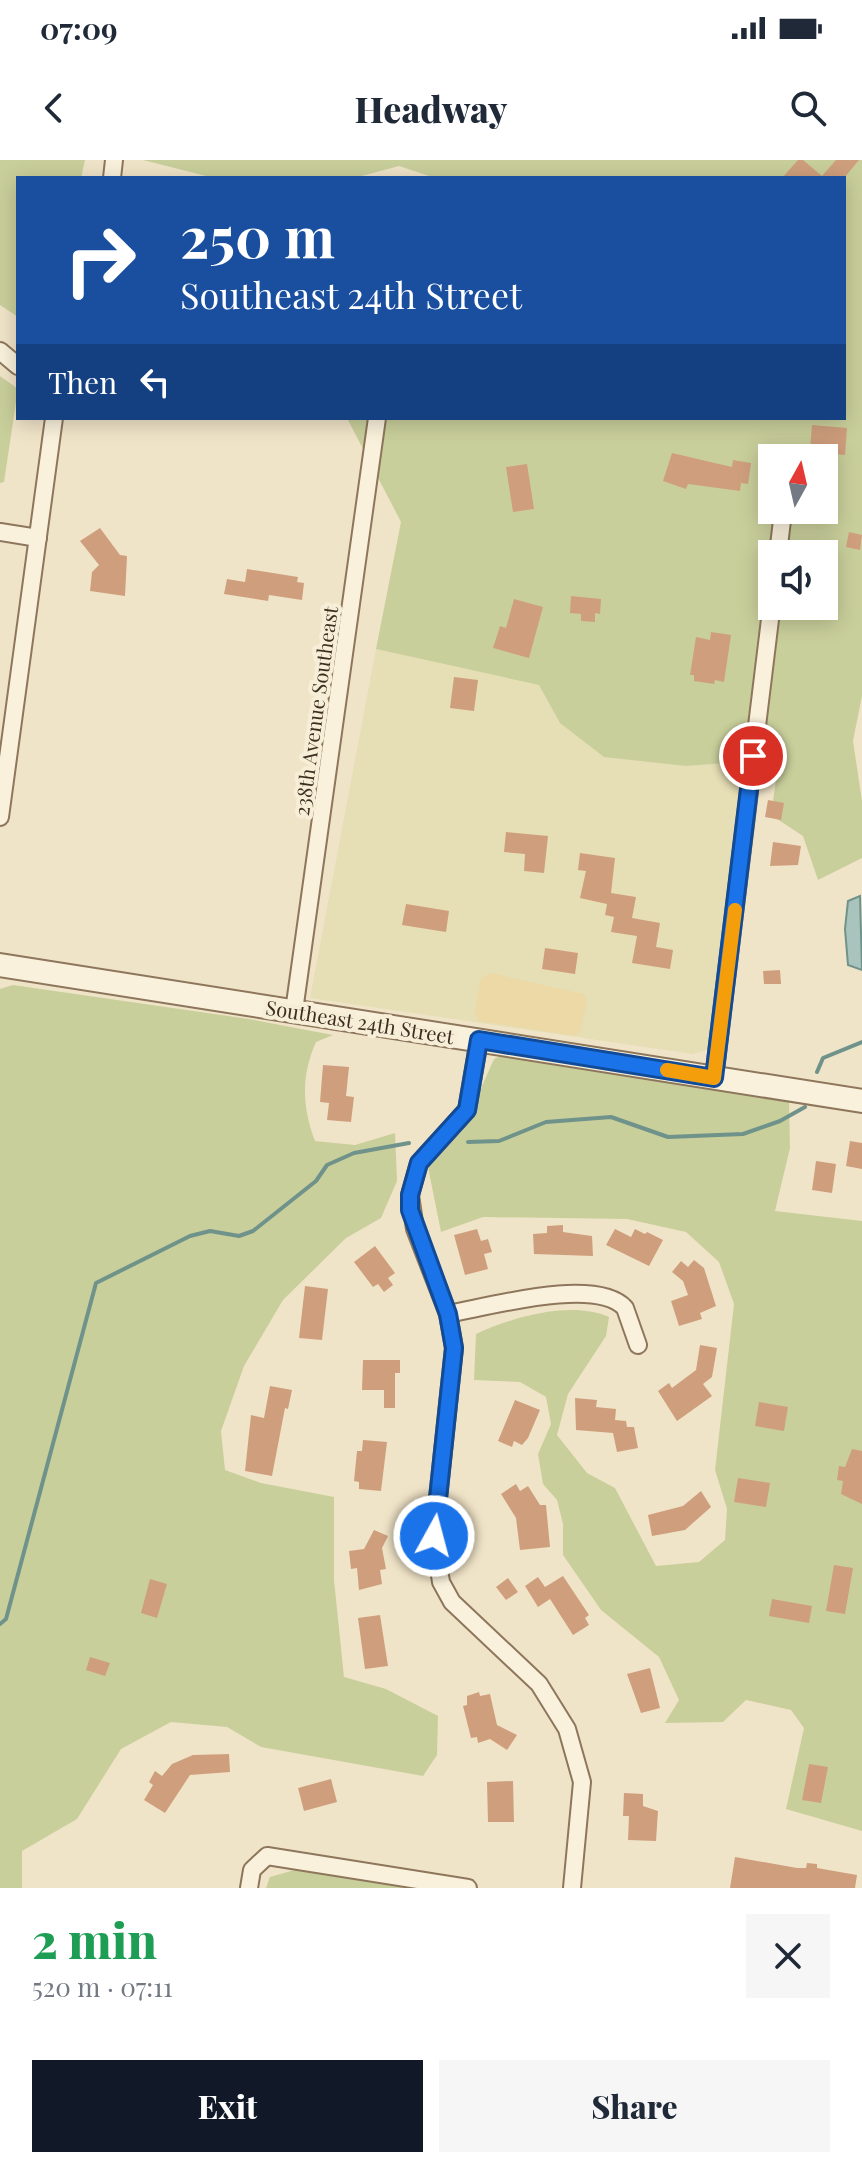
<!DOCTYPE html>
<meta charset="utf-8">
<style>
:root{--surface:#fff;--page:#f6f6f7;--text:#1f2937;--muted:#747a83;--accent:#111827}
body{margin:0;font-family:"Playfair Display",serif;background:var(--page);color:var(--text);height:100vh;display:flex;flex-direction:column;font-size:30px;white-space:nowrap}
*{box-sizing:border-box;margin:0}
p{font-size:26px;color:var(--muted)}
.icon{flex:none;width:44px;height:44px;fill:none;stroke:currentColor;stroke-width:2;stroke-linecap:round;stroke-linejoin:round}
.map{position:relative;height:1728px;overflow:hidden}
.side{display:flex;flex-direction:column;background:var(--surface);flex:1}
.side>*{flex:none}
.hud{position:absolute;left:16px;top:16px;width:830px;height:244px;border-radius:0px;box-shadow:0 4px 20px #0003;background:#1a4fa0;color:#fff;overflow:hidden}
.needle{width:52px;rotate:8deg}
.tools{position:absolute;left:758px;top:284px;display:grid;gap:16px}
.tools a{display:grid;place-items:center;width:80px;height:80px;border-radius:0px;background:var(--surface);box-shadow:0 4px 20px #0003;font-size:40px}
.pin{position:absolute;display:grid;place-items:center;width:68px;height:68px;color:#fff;margin:-34px;border:4px solid #fff;border-radius:50%;box-shadow:0 2px 8px #0007}
.me{position:absolute;width:88px;margin:-44px;rotate:7deg;stroke-linejoin:round;filter:drop-shadow(0 0 6px #0008)}
.turn{display:flex;align-items:center;gap:28px;height:168px;padding:0 32px;font-size:36px}
.turn .icon{width:104px;height:104px;stroke-width:2.5}
.turn b{display:block;font-size:56px;line-height:68px}
.then{display:flex;align-items:center;height:76px;padding:0 32px;background:#0003;gap:16px;font-size:30px}
.round{display:grid;place-items:center;flex:none;width:84px;height:84px;border-radius:0px;background:var(--page)}
.headline{display:flex;align-items:center;justify-content:space-between;height:136px;padding:0 32px}
h1{font-size:48px;font-weight:800;line-height:60px;color:#1e9e55}
.primary-button{display:flex;gap:16px;margin-top:auto;padding:16px 32px}
.primary-button a{flex:1;height:92px;border-radius:0px;background:var(--accent);color:#fff;font-size:32px;font-weight:800;line-height:92px;text-align:center}
.primary-button a+a{background:var(--page);color:var(--text)}
.status{display:flex;justify-content:space-between;align-items:center;height:56px;padding:0 40px;background:var(--surface);direction:ltr}
.status svg{height:22px;fill:currentColor}
header{display:flex;justify-content:space-between;align-items:center;height:104px;padding:0 32px;background:var(--surface);font-size:36px;font-weight:800}
.map>svg:first-child{display:block}
</style>
<div class="status"><b>07:09</b><svg viewBox="0 0 49 12"><path d="M0 12V9h3v3zM5 12V6h3v6zM10 12V3h3v9zM15 12V0h3v12zM26 1h20v11H26zM47 4h2v5h-2z"/></svg></div>
<header><svg class="icon" aria-label="back" viewBox="0 0 24 24"><path d="M15 5l-7 7 7 7"/></svg>Headway<svg class="icon" aria-label="search" viewBox="0 0 24 24"><circle cx="10" cy="10" r="6"/><path d="M15 15l6 6"/></svg></header>
<div class="map">
<svg width="862" height="1728" viewBox="0 0 862 1728">
<rect width="100%" height="100%" fill="#f0e4c8"/>
<!-- farmland -->
<polygon fill="#e6deb5" points="376,489 540,525 560,563 686,606 749,601 710,889 693,894 310,838"/>
<!-- green -->
<g fill="#c9cf9b" fill-rule="evenodd">
<polygon points="0,0 85,0 81,18 18,18 18,157 0,145"/>
<path d="M143,0H862V536L853,581L862,641V698L818,720L803,676L771,655L779,599L686,606L604,597L560,563L539,525L376,489L401,362L348,260L844,258V18H435L399,6L354,18H214ZM772,298H824V350H772ZM772,394H824V446H772Z"/>
<polygon points="0,216 18,229 4,322 0,323"/>
<path d="M13,825L249,859L333,875L316,882C301,916 302,946 315,981L355,985L395,973L397,1021L381,1058L346,1078L283,1140L244,1206L221,1271L225,1310L261,1323L334,1337V1420L344,1517L386,1529L438,1556L437,1595L423,1616L261,1587L227,1567L171,1562L121,1589L77,1659L22,1691V1728H0V829Z"/>
<path d="M507,893L789,940L790,988L775,1051L862,1061V1671L786,1649L804,1568L791,1550L746,1540L723,1562L665,1563L679,1540L659,1497L601,1450L563,1395V1364L557,1340L543,1324L538,1294L551,1264L546,1237L520,1222L474,1220L476,1174C512,1157 572,1140 609,1157L606,1176L568,1234L557,1275L587,1313L615,1328L656,1406L699,1402L725,1380L727,1349L715,1310L734,1144L719,1102L686,1072L627,1059L483,1057L441,1072L428,1007L462,971L494,899Z"/>
<polygon points="298,1709 423,1728 266,1728 270,1717"/>
</g>
<!-- sand -->
<polygon fill="#ecd9a5" points="491,813 583,834 587,841 580,872 576,876 479,861 475,852 481,818"/>
<!-- water -->
<polygon fill="#a9c4bc" stroke="#6f938a" stroke-width="2" points="860,736 862,810 848,805 845,769 848,741"/>
<g fill="none" stroke-linecap="round" stroke-linejoin="round">
<!-- stream -->
<g stroke="#6f938a" stroke-width="4">
<polyline points="817,912 823,898 862,882"/>
<polyline points="468,982 499,981 546,962 611,957 668,977 743,974 780,961 805,947"/>
<polyline points="0,1464 6,1459 96,1123 190,1076 210,1071 239,1076 253,1071 316,1021 327,1005 354,993 409,983"/>
</g>
</g>
<!-- building -->
<g fill="#cf9f7d">
<polygon points="798,0 803,0 822,16 836,0 859,0 844,18 782,18"/>
<polygon points="812,265 847,268 845,295 810,292"/>
<polygon points="672,293 732,307 733,300 751,303 748,324 741,323 740,331 688,324 686,329 663,321"/>
<polygon points="527,304 534,349 513,352 506,307"/>
<polygon points="100,368 120,395 127,396 125,436 90,431 92,412 99,405 80,381"/>
<polygon points="849,372 862,375 860,390 846,387"/>
<polygon points="247,409 298,417 297,422 304,423 302,440 269,435 268,441 224,434 227,419 245,422"/>
<polygon points="824,412 837,414 834,436 824,434"/>
<polygon points="571,436 601,439 600,454 595,453 595,462 581,461 581,454 570,453"/>
<polygon points="514,439 543,447 529,498 493,488 500,466 506,468"/>
<polygon points="711,472 731,475 724,522 715,520 714,524 694,521 694,515 690,515 696,477 710,480"/>
<polygon points="454,517 478,520 474,551 450,548"/>
<polygon points="768,640 784,643 781,660 765,657"/>
<polygon points="506,672 548,676 544,713 524,711 525,694 504,692"/>
<polygon points="773,682 801,686 798,705 770,706"/>
<polygon points="580,693 615,698 611,733 636,737 632,758 660,763 656,787 673,790 670,809 632,803 637,776 611,772 614,757 605,755 607,744 580,738 586,711 578,710"/>
<polygon points="406,744 449,751 446,772 402,765"/>
<polygon points="545,788 578,793 575,814 542,809"/>
<polygon points="780,810 781,824 764,824 763,811"/>
<polygon points="323,905 349,907 346,936 354,937 351,962 327,960 329,943 320,942"/>
<polygon points="850,981 862,983 862,1009 846,1006"/>
<polygon points="816,1001 836,1004 832,1033 812,1030"/>
<polygon points="563,1065 563,1072 592,1076 593,1096 534,1094 533,1074 547,1073 547,1066"/>
<polygon points="477,1069 481,1081 488,1079 492,1092 484,1094 488,1109 465,1115 454,1075"/>
<polygon points="615,1069 631,1077 635,1069 645,1074 647,1072 663,1080 649,1106 606,1085"/>
<polygon points="375,1086 395,1113 388,1118 393,1125 384,1132 378,1124 373,1127 354,1102"/>
<polygon points="694,1100 704,1108 716,1146 700,1153 702,1159 679,1166 671,1141 688,1135 683,1121 672,1112 681,1101 688,1107"/>
<polygon points="305,1126 328,1129 322,1180 299,1178"/>
<polygon points="700,1185 717,1188 712,1217 703,1224 712,1236 677,1261 658,1231 669,1223 672,1228 696,1210"/>
<polygon points="363,1200 400,1200 400,1213 395,1213 395,1248 384,1248 384,1230 362,1230"/>
<polygon points="270,1226 292,1230 288,1249 285,1248 272,1316 245,1311 251,1255 264,1258"/>
<polygon points="575,1238 597,1240 596,1247 616,1249 615,1260 626,1261 627,1267 634,1267 638,1288 617,1292 613,1273 576,1270"/>
<polygon points="515,1240 540,1250 528,1278 522,1285 514,1281 512,1287 498,1281"/>
<polygon points="759,1242 788,1247 784,1271 755,1266"/>
<polygon points="363,1280 387,1282 381,1331 359,1329 359,1322 354,1321 357,1291 362,1291"/>
<polygon points="852,1289 862,1291 862,1344 841,1334 843,1321 837,1320 839,1306 845,1307"/>
<polygon points="738,1318 770,1323 766,1347 734,1342"/>
<polygon points="516,1324 520,1331 528,1326 540,1345 546,1345 550,1387 520,1390 516,1358 501,1334"/>
<polygon points="701,1331 711,1347 685,1370 652,1376 648,1355 683,1346"/>
<polygon points="374,1370 388,1376 382,1388 386,1409 380,1410 382,1424 359,1430 357,1408 351,1409 349,1391 364,1389"/>
<polygon points="834,1405 853,1408 845,1454 826,1451"/>
<polygon points="563,1416 589,1455 585,1458 589,1465 573,1475 550,1439 538,1447 525,1426 538,1417 545,1427"/>
<polygon points="508,1418 518,1432 506,1440 496,1427"/>
<polygon points="150,1419 167,1424 157,1458 141,1453"/>
<polygon points="772,1439 812,1446 809,1463 769,1456"/>
<polygon points="380,1455 388,1506 365,1509 358,1458"/>
<polygon points="90,1497 110,1503 105,1516 86,1510"/>
<polygon points="650,1508 660,1548 641,1553 627,1514"/>
<polygon points="479,1532 480,1536 490,1534 497,1565 517,1575 507,1590 490,1579 478,1583 477,1577 471,1578 463,1546 467,1545 467,1536"/>
<polygon points="229,1594 230,1612 190,1615 165,1653 144,1640 153,1625 149,1622 155,1611 162,1616 172,1604 193,1595"/>
<polygon points="809,1604 828,1607 821,1643 802,1640"/>
<polygon points="331,1619 337,1642 304,1651 298,1628"/>
<polygon points="513,1621 514,1662 488,1662 487,1622"/>
<polygon points="624,1633 643,1634 643,1646 658,1651 656,1681 628,1680 629,1656 623,1656"/>
<polygon points="735,1697 797,1708 806,1708 807,1703 817,1704 817,1708 857,1715 855,1728 730,1728"/>
</g>
<g fill="none" stroke-linecap="round" stroke-linejoin="round">
<defs>
<g id="minor">
<polyline points="112,18 114,0"/>
<polyline points="0,191 18,206"/>
<polyline points="0,372 38,378"/>
<polyline points="778,394 783,352"/>
<polyline points="0,657 54,258"/>
<polyline points="294,851 377,258"/>
<polyline points="479,880 467,950 419,1003 410,1035 415,1069 448,1154 454,1188 434,1376 441,1422 452,1442 539,1524 567,1569 582,1622 572,1728"/>
<polyline points="714,918 772,443"/>
<path d="M448,1154C488,1147 596,1116 625,1148L638,1185"/>
<polyline points="249,1728 252,1710 267,1696 468,1728"/>
</g>
<polyline id="tertiary" points="0,805 862,941"/>
</defs>
<!-- minor casing -->
<use href="#minor" stroke="#8d765c" stroke-width="20"/>
<!-- tertiary casing -->
<use href="#tertiary" stroke="#8d765c" stroke-width="26"/>
<!-- minor -->
<use href="#minor" stroke="#faf1dc" stroke-width="16"/>
<!-- tertiary -->
<use href="#tertiary" stroke="#faf1dc" stroke-width="22"/>
</g>
<g fill="none" stroke-linecap="round" stroke-linejoin="round">
<defs>
<polyline id="route" points="434,1376 454,1188 448,1154 410,1050 410,1035 419,1003 467,950 479,880 714,918 753,596"/>
</defs>
<!-- route casing -->
<use href="#route" stroke="#114b97" stroke-width="20"/>
<!-- route -->
<use href="#route" stroke="#1a73e8" stroke-width="14"/>
<!-- slow -->
<polyline stroke="#f59e0b" stroke-width="14" points="667,910 714,918 735,750"/>
</g>
<g text-anchor="middle" dominant-baseline="central" stroke-width="8" stroke-linejoin="round" paint-order="stroke">
<!-- street labels -->
<g font-size="20" fill="#3d2e20" stroke="#f7eed8">
<text transform="translate(315 551) rotate(-82)">238th Avenue Southeast</text>
<text transform="translate(360 861) rotate(9)">Southeast 24th Street</text>
</g>
</g>
</svg>
<div class="tools">
<a><svg class="needle" viewBox="-14 -14 28 28"><path d="M0-13l5 13h-10z" fill="#e53935"/><path d="M0 13l5-13h-10z" fill="#747a83"/></svg></a>
<a><svg class="icon" aria-label="sound" viewBox="0 0 24 24"><path d="M4 9h4l5-4v14l-5-4H4zM17 9q2 3 0 6"/></svg></a>
</div>
<div class="pin" style="left:753px;top:596px;background:#d93025"><svg class="icon" aria-label="arrive" viewBox="0 0 24 24"><path d="M6 21V4h12l-3 4 3 4H6"/></svg></div>
<svg class="me" style="left:434px;top:1376px" viewBox="-20 -20 40 40"><circle r="17" fill="#1a73e8" stroke="#fff" stroke-width="3"/><path d="M0-11L8 9 0 5-8 9z" fill="#fff"/></svg>
<div class="hud">
<div class="turn"><svg class="icon" aria-label="right" viewBox="0 0 24 24"><path d="M7 20v-9h11M14 6l5 5-5 5"/></svg><div><b>250 m</b>Southeast 24th Street</div></div>
<div class="then">Then<svg class="icon" aria-label="left" viewBox="0 0 24 24"><path d="M17 20v-9H6M10 6l-5 5 5 5"/></svg></div>
</div>
</div>
<section class="side">
<div class="headline"><div><h1>2 min</h1><p>520 m · 07:11</p></div><a class="round"><svg class="icon" aria-label="close" viewBox="0 0 24 24"><path d="M6 6l12 12M18 6L6 18"/></svg></a></div>
<div class="primary-button"><a>Exit</a><a>Share</a></div>
</section>
